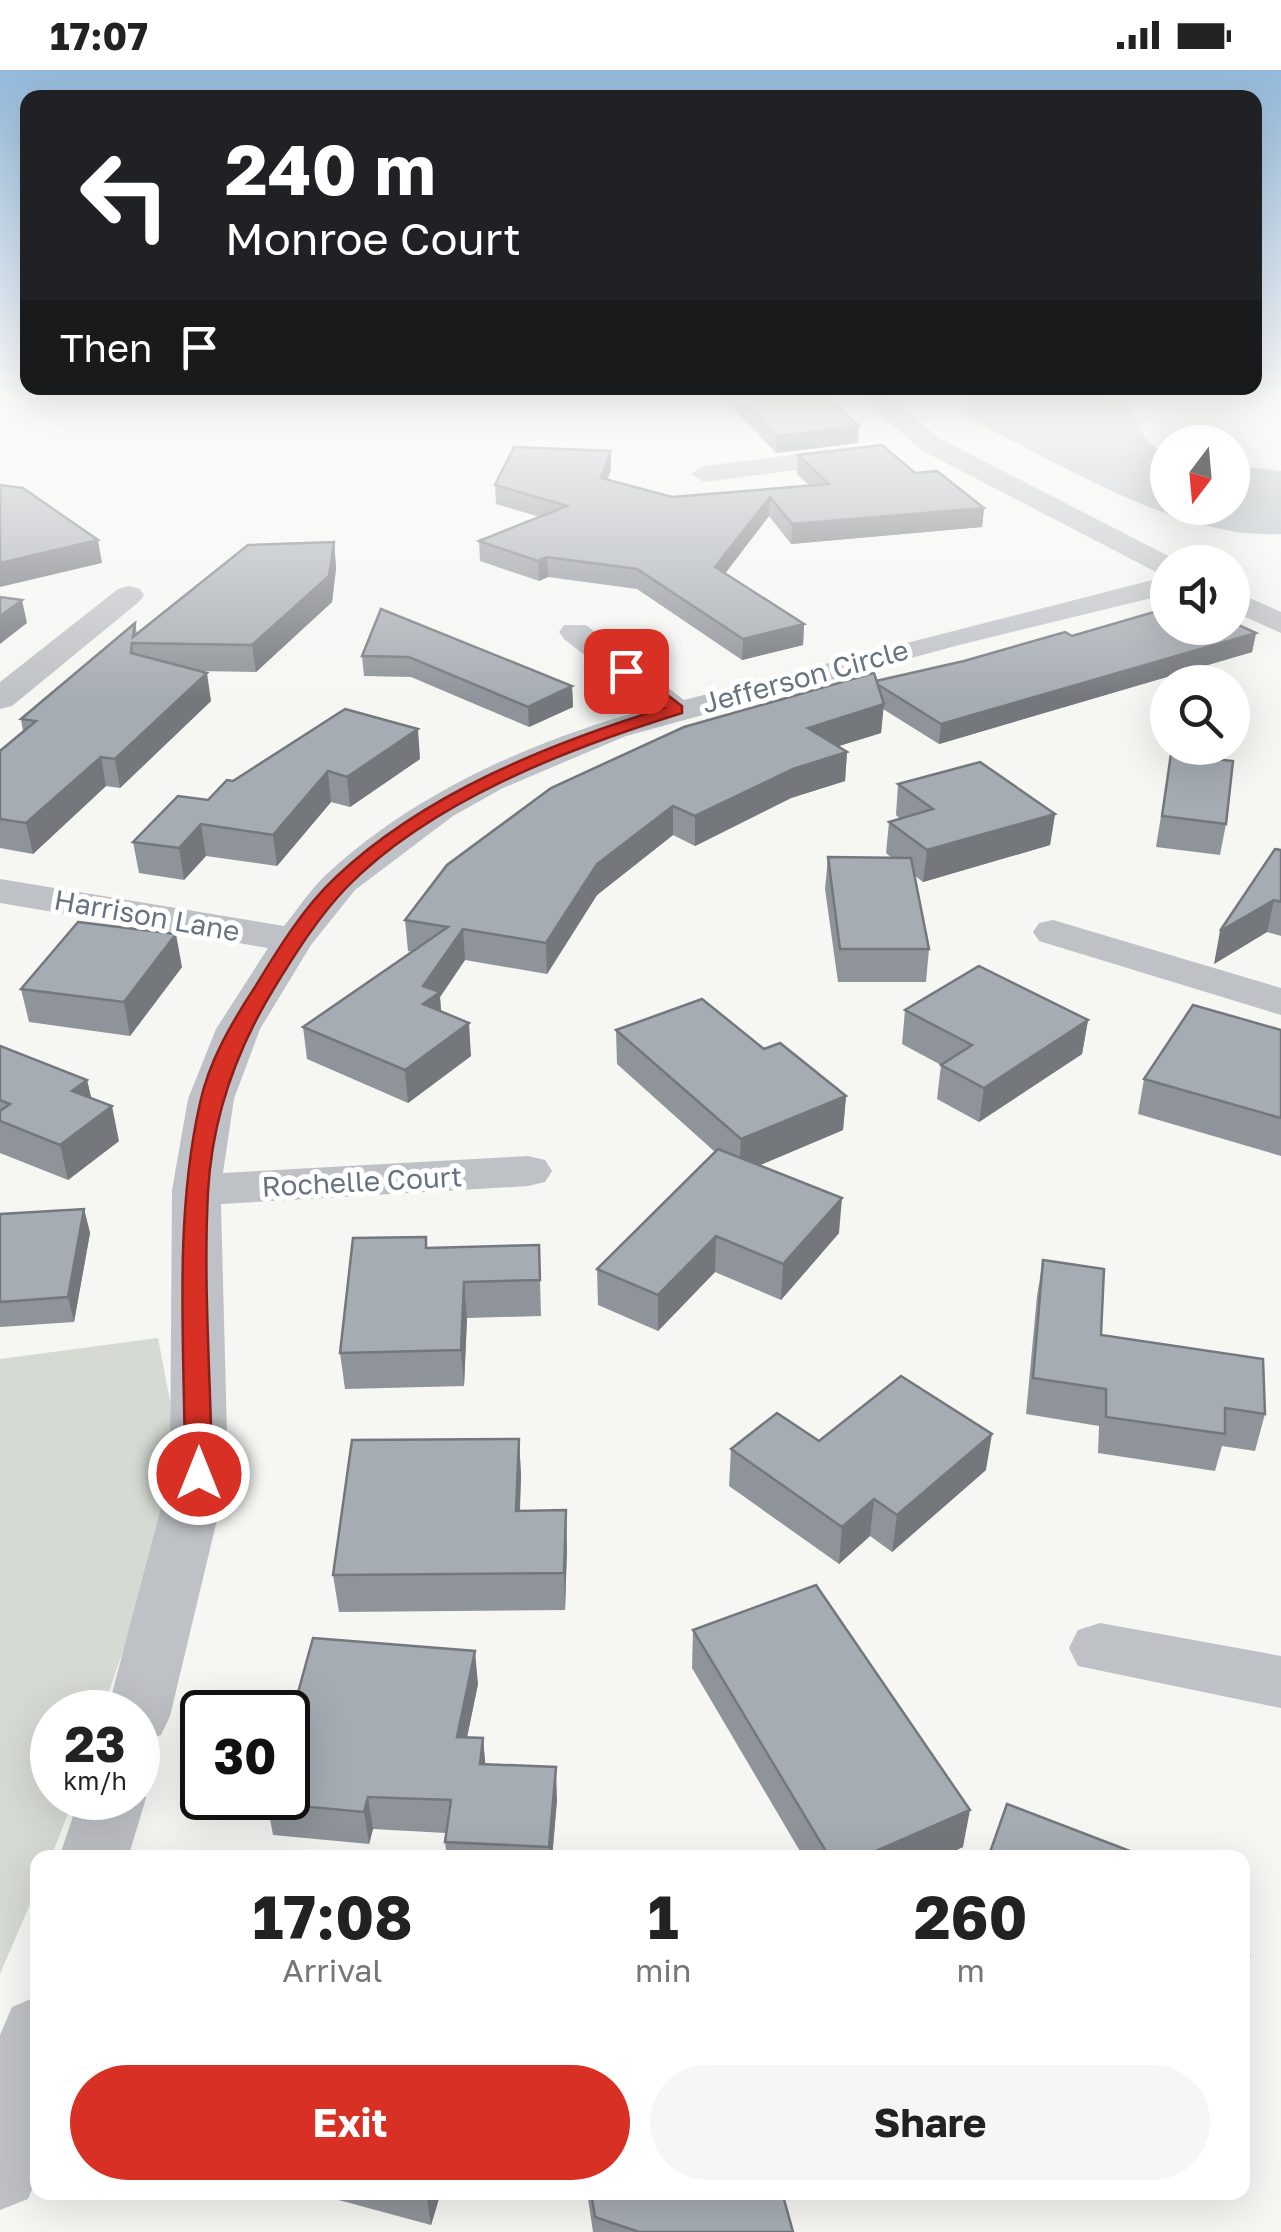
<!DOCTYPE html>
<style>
:root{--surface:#fff;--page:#f6f6f6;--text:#222;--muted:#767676;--accent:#d93025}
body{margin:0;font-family:"Golos Text",sans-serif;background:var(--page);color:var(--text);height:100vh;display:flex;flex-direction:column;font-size:38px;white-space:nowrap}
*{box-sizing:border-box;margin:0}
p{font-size:32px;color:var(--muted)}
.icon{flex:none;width:55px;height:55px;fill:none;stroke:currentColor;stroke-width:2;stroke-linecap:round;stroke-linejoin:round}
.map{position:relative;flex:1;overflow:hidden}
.side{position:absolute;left:30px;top:1780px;width:1220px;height:350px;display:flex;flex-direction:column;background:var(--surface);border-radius:20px;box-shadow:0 10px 40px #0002}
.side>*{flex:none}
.banner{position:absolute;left:20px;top:20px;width:1242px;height:305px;border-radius:20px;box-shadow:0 10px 40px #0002;background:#202124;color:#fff;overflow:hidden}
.needle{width:65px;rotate:196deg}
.buttons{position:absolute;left:1150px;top:355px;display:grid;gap:20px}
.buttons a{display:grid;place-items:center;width:100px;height:100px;border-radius:50%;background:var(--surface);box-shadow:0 10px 40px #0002;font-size:50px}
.speed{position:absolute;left:30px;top:1620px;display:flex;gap:20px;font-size:50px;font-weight:700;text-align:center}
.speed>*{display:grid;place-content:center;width:130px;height:130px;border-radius:50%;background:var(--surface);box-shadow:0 10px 40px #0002;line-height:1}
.speed small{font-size:25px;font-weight:400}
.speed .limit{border:5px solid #111;border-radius:15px;background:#fff;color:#111}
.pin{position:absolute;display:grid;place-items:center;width:85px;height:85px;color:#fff;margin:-42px;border-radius:20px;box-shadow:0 5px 15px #0006}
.me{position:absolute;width:110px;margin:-55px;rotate:0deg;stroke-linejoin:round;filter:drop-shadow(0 0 8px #0008)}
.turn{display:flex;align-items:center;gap:35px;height:210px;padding:0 40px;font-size:45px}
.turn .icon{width:130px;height:130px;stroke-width:2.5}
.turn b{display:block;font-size:70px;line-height:85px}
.then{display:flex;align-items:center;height:95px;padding:0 40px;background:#0003;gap:20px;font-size:38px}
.eta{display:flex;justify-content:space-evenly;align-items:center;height:170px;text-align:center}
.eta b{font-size:60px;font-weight:700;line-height:70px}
.cta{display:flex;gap:20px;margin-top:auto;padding:20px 40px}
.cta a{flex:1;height:115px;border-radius:60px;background:var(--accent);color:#fff;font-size:40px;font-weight:700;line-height:115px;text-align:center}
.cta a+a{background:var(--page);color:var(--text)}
.status{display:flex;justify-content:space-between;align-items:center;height:70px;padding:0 50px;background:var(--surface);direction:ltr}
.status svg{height:28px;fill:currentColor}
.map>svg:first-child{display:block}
</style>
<div class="status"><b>17:07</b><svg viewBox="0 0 49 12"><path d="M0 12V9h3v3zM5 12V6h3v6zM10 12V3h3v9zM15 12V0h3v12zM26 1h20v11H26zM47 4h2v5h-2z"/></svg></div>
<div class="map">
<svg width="1281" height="2162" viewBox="0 0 1281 2162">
<rect width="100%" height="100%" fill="#f6f6f3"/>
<!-- green -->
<polygon fill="#d5dad3" points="158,1268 181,1388 146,1514 102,1642 52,1642 52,1728 74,1728 51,1787 38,1788 37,1818 0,1904 0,1289"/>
<!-- water -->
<path fill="#b7c0c5" d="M969,326C1004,326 1101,316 1126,338C1145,356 1136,370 1167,383L1168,438H1232L1233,395L1281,401V464C1183,470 1069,398 983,356L962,340Z"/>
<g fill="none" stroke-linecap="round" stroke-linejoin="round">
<!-- street -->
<g fill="#bec1c5" fill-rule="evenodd">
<polygon points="858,326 886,326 941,369 1180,492 1168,492 1168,506 1158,503 923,381"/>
<polygon points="864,376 877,384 873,390 704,412 691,404 704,396"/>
<path d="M1168,506V524L959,575L626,666L503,718L453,746L355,820L311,875L260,959L234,1029L223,1103L528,1086L545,1090L552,1101L545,1112L528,1116L221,1134L228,1404L170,1646L161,1665L138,1673V1642H107L170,1404L172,1120L188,1029L216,959L268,878L0,833V809L284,856C298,839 311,818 328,803C417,721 536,669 652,638L564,569L559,562L564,555H586L684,630Z"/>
<polygon points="129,516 140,519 144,525 140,531 12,636 0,639 0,612 118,519"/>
<polygon points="1232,520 1281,542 1281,563 1232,541"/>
<polygon points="1053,850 1281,918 1281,945 1039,871 1033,862 1039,853"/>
<polygon points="1100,1553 1281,1586 1281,1638 1078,1596 1069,1578 1078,1560"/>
<polygon points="138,1711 146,1728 128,1788 59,1788 79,1728 138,1728"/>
<polygon points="38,1926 38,2105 28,2129 0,2140 0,1965 12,1937"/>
</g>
</g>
<!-- wall -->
<g fill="#8f949a">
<polygon points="718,326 825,326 859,356 858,373 776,383 725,330"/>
<polygon points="611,381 611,399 608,409 672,427 810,416 797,404 798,385 915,403 984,438 982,457 791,474 769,446 725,504 804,554 803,575 742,590 637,519 548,507 539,511 480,491 479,471 540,447 496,434 495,415"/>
<polygon points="334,472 336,498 332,532 256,602 199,601 211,631 120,718 106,716 33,784 0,778 0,681 23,661 21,649 135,553 137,564"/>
<polygon points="381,539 572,616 573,637 529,657 411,607 364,606 362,586"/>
<polygon points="1256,563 1252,582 939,674 883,639 881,663 838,676 847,682 845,711 791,728 695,776 673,765 597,825 547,904 465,890 440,927 441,942 471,986 408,1033 307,989 303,957 412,882 408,881 405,850 876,611 1072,566"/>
<polygon points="1171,684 1226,754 1220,785 1156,777"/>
<polygon points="420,689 350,737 331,732 277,796 206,786 184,810 139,803 133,772 208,730 233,711"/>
<polygon points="898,714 1055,744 1050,775 923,812 914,805 929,879 926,912 838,912 825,819 828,787 892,788 886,783 889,752 900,749 896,745"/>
<polygon points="1281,780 1281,866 1267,862 1214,894"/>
<polygon points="182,897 130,966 29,952 21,919"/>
<polygon points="905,940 1088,950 1082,984 979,1052 937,1029 941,995 902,974"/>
<polygon points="616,960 764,979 846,1026 843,1060 760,1095 839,1163 781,1230 715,1202 658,1261 598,1235 597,1199 715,1082 617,994"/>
<polygon points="1281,960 1281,1086 1138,1044 1144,1009"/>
<polygon points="0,976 87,1010 91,1028 119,1071 68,1110 0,1083"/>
<polygon points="84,1139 90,1163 74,1252 0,1257 0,1144"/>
<polygon points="426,1167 427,1178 539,1175 541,1246 467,1248 464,1316 345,1319 340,1283"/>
<polygon points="1043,1190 1101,1265 1265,1344 1255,1381 1222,1376 1215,1401 1098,1383 1099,1356 1026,1344 1037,1226"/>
<polygon points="519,1369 521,1406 520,1441 567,1477 565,1540 339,1542 333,1505"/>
<polygon points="819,1371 986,1400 892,1482 870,1466 839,1494 729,1416 731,1379"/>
<polygon points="693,1560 963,1777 939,1788 804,1788 692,1598"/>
<polygon points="478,1614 467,1668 483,1668 485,1694 557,1730 552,1788 447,1788 445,1772 446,1763 373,1759 369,1774 273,1765 267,1733"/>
<polygon points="309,2122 441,2122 431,2155"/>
<polygon points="587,2122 785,2122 784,2128 793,2162 593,2162"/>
</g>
<!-- shaded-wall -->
<g fill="#74787d">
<polygon points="859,356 858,373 776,383 777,366"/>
<polygon points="611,381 611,399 601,426 601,408"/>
<polygon points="770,427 769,446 714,517 715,497"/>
<polygon points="984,438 982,457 791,474 792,454"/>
<polygon points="98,470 102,493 0,517 0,493"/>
<polygon points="334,472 336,498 332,532 256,602 252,575"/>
<polygon points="547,487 548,507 539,511 538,491"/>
<polygon points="22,530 27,553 0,574 0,546"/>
<polygon points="804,554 803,575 742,590 743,569"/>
<polygon points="1256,563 1252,582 939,674 941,654"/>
<polygon points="207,603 211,631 120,718 115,689"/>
<polygon points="572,616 573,637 529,657 528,637"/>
<polygon points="884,634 881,663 807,686 808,658"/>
<polygon points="418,659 420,689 350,737 347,707"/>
<polygon points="847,682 845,711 791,728 695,776 695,746 793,699"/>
<polygon points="101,687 106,716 33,784 26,753"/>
<polygon points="328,701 331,732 277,796 273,765"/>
<polygon points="673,736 673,765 597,825 547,904 546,873 597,794"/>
<polygon points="1055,744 1050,775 923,812 927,780"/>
<polygon points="201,754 206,786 184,810 179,778"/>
<polygon points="1274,830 1267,862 1214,894 1220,861"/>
<polygon points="463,859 465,890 440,927 442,954 425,967 423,916"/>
<polygon points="176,864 182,897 130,966 124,932"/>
<polygon points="1088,950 1082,984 979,1052 984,1018"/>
<polygon points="469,953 471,986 408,1033 405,1000"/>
<polygon points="87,1010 95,1044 72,1021"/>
<polygon points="846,1026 843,1060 739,1104 741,1069"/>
<polygon points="112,1036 119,1071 68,1110 60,1075"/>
<polygon points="842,1128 839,1163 781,1230 783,1194"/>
<polygon points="84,1139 90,1163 74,1252 68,1227"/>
<polygon points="716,1166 715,1202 658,1261 658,1225"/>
<polygon points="464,1212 467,1248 464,1316 461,1280"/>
<polygon points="992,1364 986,1400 892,1482 897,1445"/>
<polygon points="519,1369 521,1406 518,1478 516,1441"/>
<polygon points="874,1429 870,1466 839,1494 842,1457"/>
<polygon points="566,1440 567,1477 565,1540 564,1503"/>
<polygon points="475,1581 478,1614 460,1700 457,1667"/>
<polygon points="483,1668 486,1701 480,1694"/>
<polygon points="556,1697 557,1730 552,1788 550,1788 549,1777"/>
<polygon points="368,1727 373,1759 369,1774 364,1742"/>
<polygon points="970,1740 963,1777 939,1788 860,1788"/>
<polygon points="426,2122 441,2122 431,2155"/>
</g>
<!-- building -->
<g fill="#a6acb3" stroke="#74787d" stroke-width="2.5">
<polygon points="738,326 825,326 859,356 777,366"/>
<polygon points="882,375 915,403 937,401 984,438 792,454 770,427 715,497 804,554 743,569 637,499 547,487 538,491 479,471 567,436 495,415 514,377 611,381 601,408 672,427 829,414 798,385"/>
<polygon points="0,415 23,418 98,470 0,493"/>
<polygon points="334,472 329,506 252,575 132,573 131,583 207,603 115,689 101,687 26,753 0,749 0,681 36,651 21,649 135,553 133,567 248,475"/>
<polygon points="0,527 22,530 0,546"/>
<polygon points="1168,538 1168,558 1232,558 1232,552 1256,563 941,654 877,614 876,611 964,591 1065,562 1072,566"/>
<polygon points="381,539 572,616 528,637 409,587 362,586"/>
<polygon points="874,603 884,634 808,658 847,682 793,699 695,746 673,736 597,794 546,873 463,859 423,916 440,922 423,934 469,953 405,1000 303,957 448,857 405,850 447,795 551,718 684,657"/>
<polygon points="345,639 418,659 347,707 328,701 273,765 201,754 179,778 133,772 178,726 208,730 227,710 233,711"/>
<polygon points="1171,684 1233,691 1226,754 1162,746"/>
<polygon points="980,692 1055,744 927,780 889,752 933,739 898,714"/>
<polygon points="1275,779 1281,780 1281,832 1274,830 1220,861"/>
<polygon points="828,787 911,788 929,879 840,879"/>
<polygon points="78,852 176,864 124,932 21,919"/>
<polygon points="979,896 1088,950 984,1018 941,995 972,975 905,940"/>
<polygon points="702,929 764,979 780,973 846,1026 741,1069 616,960"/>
<polygon points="1193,935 1281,960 1281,1048 1144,1009"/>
<polygon points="0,976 87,1010 72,1021 112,1036 60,1075 0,1051 0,1041 10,1034 0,1030"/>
<polygon points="718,1079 842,1128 783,1194 716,1166 658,1225 597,1199"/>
<polygon points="84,1139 68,1227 0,1232 0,1144"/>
<polygon points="426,1167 426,1178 539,1175 540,1210 464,1212 461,1280 340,1283 353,1168"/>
<polygon points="1043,1190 1104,1199 1101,1265 1263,1289 1265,1344 1225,1338 1225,1364 1106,1347 1106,1319 1033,1308"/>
<polygon points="901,1306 992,1364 897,1445 874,1429 842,1457 731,1379 777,1343 819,1371"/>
<polygon points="519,1369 516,1441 566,1440 564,1503 333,1505 352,1370"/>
<polygon points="816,1515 970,1740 860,1788 830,1788 693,1560"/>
<polygon points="313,1568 475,1581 457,1667 483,1668 480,1694 556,1697 549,1777 445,1772 451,1730 368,1727 364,1742 267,1733 268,1728 288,1728 288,1659"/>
<polygon points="1007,1734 1148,1788 988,1788"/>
<polygon points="1242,1884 1249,1887 1242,1914"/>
<polygon points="591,2122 782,2122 793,2162 639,2162 595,2147"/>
</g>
<!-- sky -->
<linearGradient id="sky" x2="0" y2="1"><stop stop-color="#94b9da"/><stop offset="0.52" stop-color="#fbfbfa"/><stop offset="1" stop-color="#fbfbfa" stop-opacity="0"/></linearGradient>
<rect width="1281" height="629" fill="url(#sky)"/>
<!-- route -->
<path fill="#d93025" stroke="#8d1f18" stroke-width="2.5" d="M620,597H631L682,636V643C569,678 431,731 347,817C319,846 297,881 276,915C237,978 212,1047 208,1122C203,1215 211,1310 212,1404L199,1414L189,1411L185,1404C185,1281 173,1153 200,1033C209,991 232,952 255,917C278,879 303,838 336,807C425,723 549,674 664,638L620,604Z"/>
<g text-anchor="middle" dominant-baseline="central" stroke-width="10" stroke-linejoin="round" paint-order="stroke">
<!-- street labels -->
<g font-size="28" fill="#687381" stroke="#fff">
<text transform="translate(805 606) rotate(-15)">Jefferson Circle</text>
<text transform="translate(147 845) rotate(10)">Harrison Lane</text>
<text transform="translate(362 1111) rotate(-3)">Rochelle Court</text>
</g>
</g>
</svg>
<div class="buttons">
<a><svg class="needle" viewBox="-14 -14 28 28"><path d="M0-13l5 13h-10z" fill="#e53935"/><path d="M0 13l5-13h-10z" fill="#767676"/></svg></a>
<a><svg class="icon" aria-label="sound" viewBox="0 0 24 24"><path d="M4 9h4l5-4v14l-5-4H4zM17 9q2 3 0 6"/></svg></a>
<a><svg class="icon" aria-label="search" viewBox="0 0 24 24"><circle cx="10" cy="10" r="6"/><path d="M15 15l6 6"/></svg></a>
</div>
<div class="speed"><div>23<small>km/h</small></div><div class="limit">30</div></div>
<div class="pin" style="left:626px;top:601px;background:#d93025"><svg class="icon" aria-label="arrive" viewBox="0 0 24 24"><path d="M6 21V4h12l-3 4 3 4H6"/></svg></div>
<svg class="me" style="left:199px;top:1404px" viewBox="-20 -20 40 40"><circle r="17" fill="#d93025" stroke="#fff" stroke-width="3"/><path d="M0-11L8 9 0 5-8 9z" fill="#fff"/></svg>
<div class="banner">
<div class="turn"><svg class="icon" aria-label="left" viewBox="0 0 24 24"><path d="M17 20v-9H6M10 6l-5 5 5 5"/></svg><div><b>240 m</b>Monroe Court</div></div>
<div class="then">Then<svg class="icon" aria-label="arrive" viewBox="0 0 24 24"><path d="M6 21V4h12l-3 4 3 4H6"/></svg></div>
</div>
<section class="side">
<div class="eta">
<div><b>17:08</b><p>Arrival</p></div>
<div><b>1</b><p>min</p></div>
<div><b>260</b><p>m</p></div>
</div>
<div class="cta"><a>Exit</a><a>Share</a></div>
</section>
</div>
